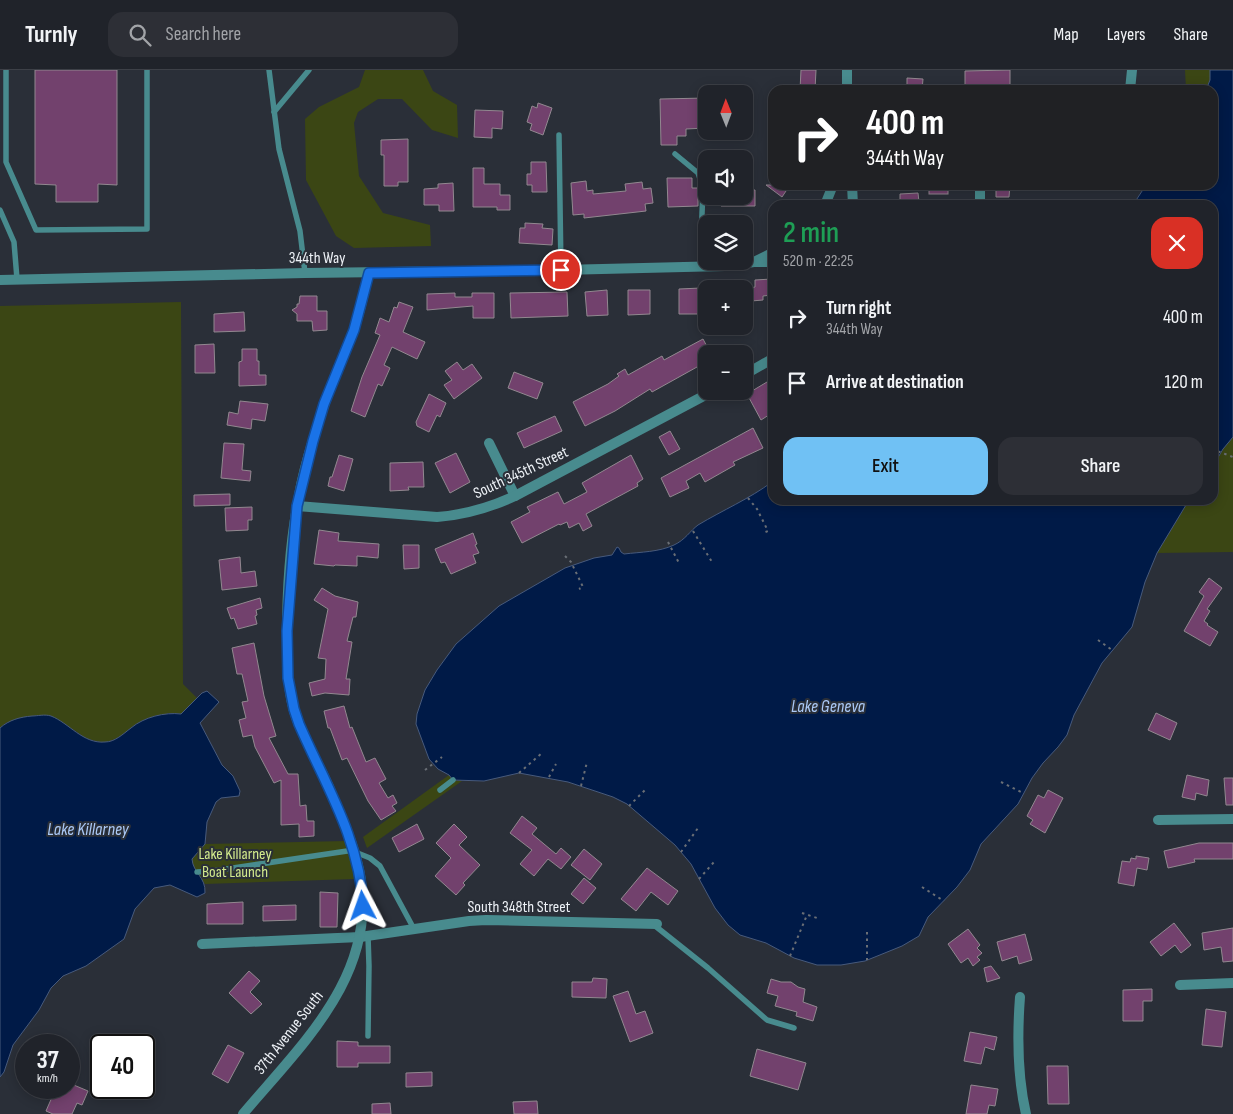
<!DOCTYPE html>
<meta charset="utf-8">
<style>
:root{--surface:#20232a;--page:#2d2f36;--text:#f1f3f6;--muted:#a2a4a8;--line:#3d4047;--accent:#70c1f4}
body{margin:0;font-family:"Sofia Sans Condensed",sans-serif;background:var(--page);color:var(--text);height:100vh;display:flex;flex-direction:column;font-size:19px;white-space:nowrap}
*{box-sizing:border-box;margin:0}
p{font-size:16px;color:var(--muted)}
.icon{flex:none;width:28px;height:28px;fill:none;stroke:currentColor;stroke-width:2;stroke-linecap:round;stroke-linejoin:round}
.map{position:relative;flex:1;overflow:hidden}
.drawer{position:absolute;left:768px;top:130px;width:450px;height:305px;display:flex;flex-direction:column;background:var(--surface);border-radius:15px;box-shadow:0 2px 12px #0003,0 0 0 1px var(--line)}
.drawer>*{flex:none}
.top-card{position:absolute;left:768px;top:15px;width:450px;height:105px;border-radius:15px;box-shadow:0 2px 12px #0003,0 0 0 1px var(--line);background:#202124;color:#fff;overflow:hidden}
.needle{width:32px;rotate:359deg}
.controls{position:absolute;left:698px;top:15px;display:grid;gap:10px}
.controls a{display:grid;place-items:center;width:55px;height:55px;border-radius:10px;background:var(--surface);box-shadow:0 2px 12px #0003,0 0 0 1px var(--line);font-size:25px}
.speed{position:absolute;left:15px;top:964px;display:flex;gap:10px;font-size:25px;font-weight:700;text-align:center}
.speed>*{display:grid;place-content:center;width:65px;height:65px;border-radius:50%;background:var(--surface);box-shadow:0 2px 12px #0003,0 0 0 1px var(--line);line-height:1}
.speed small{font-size:12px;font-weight:400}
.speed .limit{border:2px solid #111;border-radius:8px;background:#fff;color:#111}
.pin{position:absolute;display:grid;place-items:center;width:42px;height:42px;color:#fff;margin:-21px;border:2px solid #fff;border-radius:50%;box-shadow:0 1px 5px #0007}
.me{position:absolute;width:55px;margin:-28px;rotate:356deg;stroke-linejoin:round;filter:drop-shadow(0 0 4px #0008)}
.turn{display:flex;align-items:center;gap:18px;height:105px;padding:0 15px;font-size:22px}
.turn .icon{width:65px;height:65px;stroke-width:2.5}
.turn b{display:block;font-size:35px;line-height:42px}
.round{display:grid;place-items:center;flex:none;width:52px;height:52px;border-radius:15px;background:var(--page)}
.headline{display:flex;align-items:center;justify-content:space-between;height:85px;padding:0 15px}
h1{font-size:30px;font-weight:600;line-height:38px;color:#1e9e55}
.action{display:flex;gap:10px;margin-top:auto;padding:10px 15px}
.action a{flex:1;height:58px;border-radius:15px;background:var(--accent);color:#111;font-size:20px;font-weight:600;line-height:58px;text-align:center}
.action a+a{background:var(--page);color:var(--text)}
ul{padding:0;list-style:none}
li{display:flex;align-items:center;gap:15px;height:65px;padding:0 15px}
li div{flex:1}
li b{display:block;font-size:19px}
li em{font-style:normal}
header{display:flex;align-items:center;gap:30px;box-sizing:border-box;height:70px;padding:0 25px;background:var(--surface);border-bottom:1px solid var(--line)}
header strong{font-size:24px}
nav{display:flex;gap:28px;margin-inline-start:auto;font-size:18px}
.search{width:350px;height:45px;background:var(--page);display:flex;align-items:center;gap:12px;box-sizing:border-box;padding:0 18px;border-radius:15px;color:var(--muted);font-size:19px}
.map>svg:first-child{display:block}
</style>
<header>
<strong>Turnly</strong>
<div class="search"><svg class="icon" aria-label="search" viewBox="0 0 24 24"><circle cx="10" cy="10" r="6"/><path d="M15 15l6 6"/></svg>Search here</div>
<nav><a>Map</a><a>Layers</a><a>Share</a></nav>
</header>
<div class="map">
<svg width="1233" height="1044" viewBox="0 0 1233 1044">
<rect width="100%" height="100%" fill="#2a2f38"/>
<!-- green -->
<g fill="#3b4614">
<polygon points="365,0 423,0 433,21 457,35 458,68 432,60 402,29 378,29 358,42 354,53 359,106 383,143 430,155 431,176 354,178 336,166 306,110 305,49 319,37 359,17"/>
<polygon points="1185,0 1210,0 1210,10 1206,20 1186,20"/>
<polygon points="181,232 183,614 197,628 181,644 169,643 132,657 122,666 105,673 87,669 74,660 7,652 0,658 0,236"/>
<polygon points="1233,367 1233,482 1157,483 1189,430 1212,430 1213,396 1223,379"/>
<polygon points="449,705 453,710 462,711 367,778 363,767"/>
<polygon points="346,771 355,809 205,814 192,796 192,789 205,774"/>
</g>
<!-- water -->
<g fill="#001a47" stroke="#475a7c">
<polygon points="1210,0 1233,0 1233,367 1223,379 1213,396 1212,135 1133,135 1146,115 1212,115 1212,20 1206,20 1210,10"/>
<path d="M772,412V430H1189L1157,483L1145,512L1132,557L1102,593L1074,645L1067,665L1058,677L1043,693L1032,708L1018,734L981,774L970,800L957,817L928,847L919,866L902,876L865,891L841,895H817L794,888L766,873L740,865L728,855L715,838L691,794L675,775L627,734L613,727L568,712L519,703L484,711L453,710L449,705L438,699L429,689L416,654L417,644L425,620L437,600L456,574L499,536L565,498L594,488L612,485L617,477L619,478L621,482L624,484C641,482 659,482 674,475C685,470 690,461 698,455C723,440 749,429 772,412Z"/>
<path d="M207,621L219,632L200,653L222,695L233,706L240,721L239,726L221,728L216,732L207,752L205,774L192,789C193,803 206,807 205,823L197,827L170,815L154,818L135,839L124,869L86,896L63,906L51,918L39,940L13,975L4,1002L0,1007V658C9,650 20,647 32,646C37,646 45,644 51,646C69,653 83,674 105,672C115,672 123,664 131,658C144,647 165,642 181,644L202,623Z"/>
</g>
<!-- building -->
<g fill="#72416d" stroke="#928890">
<polygon points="35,0 117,0 117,115 98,114 98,132 56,132 56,115 35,114"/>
<polygon points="801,0 816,0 815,20 800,20"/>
<polygon points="1010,0 1010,16 994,17 994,20 984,20 984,15 965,15 965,1"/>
<polygon points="907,8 923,9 922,20 907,20"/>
<polygon points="706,28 706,58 686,59 686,66 677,66 677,75 661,75 660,29"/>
<polygon points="538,33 552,38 543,65 530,60 532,54 527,52 532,36 537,38"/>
<polygon points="475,40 503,41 502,59 492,58 492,68 474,67"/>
<polygon points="408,69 408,112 398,112 398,116 384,116 384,85 381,85 381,70"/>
<polygon points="531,92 546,92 547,122 532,122 532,115 527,115 527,104 531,104"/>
<polygon points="473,98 484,98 484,114 500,114 500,125 510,125 510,140 497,140 497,137 473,137"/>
<polygon points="667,108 692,108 692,118 698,118 698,136 668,137"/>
<polygon points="586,111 587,121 593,120 593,124 626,121 625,114 642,112 643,119 651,118 653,133 645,134 646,141 584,148 584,144 573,145 571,113"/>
<polygon points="453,113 454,141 439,141 439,135 424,135 424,119 438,118 438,114"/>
<polygon points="766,115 790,115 782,127"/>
<rect x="929" y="115" width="19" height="9"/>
<polygon points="996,115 1010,115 1009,127 996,127"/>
<polygon points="744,120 755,120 755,136 721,136 721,126 744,126"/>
<polygon points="918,123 919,132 900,133 900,124"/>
<polygon points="525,153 543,154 542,158 553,159 552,175 519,173 520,158 525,158"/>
<polygon points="772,209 772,225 763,226 763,230 751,231 751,218 755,217 755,210"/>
<polygon points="701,218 701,244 679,244 679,219"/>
<polygon points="607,220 608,245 587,246 585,222"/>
<polygon points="628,220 650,220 650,244 628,245"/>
<polygon points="567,222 568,246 511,248 510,223"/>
<polygon points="455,223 455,227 472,227 472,223 494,223 494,248 473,248 473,236 427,240 427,224"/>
<polygon points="300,226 317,226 317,241 327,241 327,260 313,261 312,251 297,251 297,244 292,240 297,237 297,234 299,234"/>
<polygon points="399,232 413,237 403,262 425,272 417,289 392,277 384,295 390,298 382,316 378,314 365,347 351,341 362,307 380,265 375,263 380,248 389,252 394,237 397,238"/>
<polygon points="244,242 245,261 214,262 214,244"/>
<polygon points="703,269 711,284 706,284 706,292 652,322 650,319 615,341 585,356 573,332 608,314 619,306 617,304 625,299 628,305 662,286 664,290"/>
<polygon points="214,274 215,303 195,303 195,275"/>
<polygon points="242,279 257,279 257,291 259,291 259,305 266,305 266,315 239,316 239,292 242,291"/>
<polygon points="457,292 463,300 472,294 482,308 454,329 444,315 452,310 445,301"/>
<polygon points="514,302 543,313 537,329 508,318"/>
<polygon points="772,309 772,343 761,350 747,324"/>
<polygon points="429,324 446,333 440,347 437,345 429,362 417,356 416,352"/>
<polygon points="240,331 268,334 265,351 252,349 251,359 227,355 229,342 238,344"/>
<polygon points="555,346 562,361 524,378 517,363"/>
<polygon points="753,358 763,378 733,392 735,395 705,412 700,403 686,411 689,418 670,427 661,408"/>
<polygon points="670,361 680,379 669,385 659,367"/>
<polygon points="224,373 244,374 242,400 251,401 250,411 221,408"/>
<polygon points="456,383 470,412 450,423 435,393"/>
<polygon points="339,385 353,389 344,421 328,416 330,407 332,407"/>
<polygon points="631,385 643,409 637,413 638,416 586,444 592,456 583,461 579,453 569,458 567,452 560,455 559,454 522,473 511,452 530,442 527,437 558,422 564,434 587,422 582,413"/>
<polygon points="423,392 424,417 408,417 409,420 390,421 390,393"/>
<polygon points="230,424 230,435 194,436 194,425"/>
<polygon points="252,437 252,450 248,450 248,460 226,461 225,438"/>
<polygon points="319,460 339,463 338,471 379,474 378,488 357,486 357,496 335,495 334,496 314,494"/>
<polygon points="473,463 477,474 475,475 479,483 473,485 476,493 451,504 445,492 441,493 435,479"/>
<polygon points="403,475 419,475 419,498 404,499"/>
<polygon points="240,487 241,503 255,501 257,516 222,520 219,490"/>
<polygon points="1209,508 1222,518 1207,539 1210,541 1204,551 1208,554 1207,555 1218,562 1210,576 1184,561 1204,526 1199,522"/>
<polygon points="322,518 335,526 358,532 356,547 353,547 347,571 352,572 346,609 350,609 349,625 325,623 312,626 309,613 325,609 326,589 318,588 328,539 314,530"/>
<polygon points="260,528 262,538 256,540 257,545 255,546 257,554 238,559 234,548 231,549 227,538"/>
<polygon points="254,573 264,626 276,666 269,668 288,704 298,704 300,736 306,735 307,751 314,751 314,766 299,767 299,754 281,755 281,710 274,713 255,677 252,665 243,667 239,650 246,648 242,632 248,631 242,604 237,604 232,578"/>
<polygon points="344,636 350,658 352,657 366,692 375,688 386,709 379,713 388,728 393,725 397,733 392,736 396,741 381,750 368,731 347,688 342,690 330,658 328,658 324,641"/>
<polygon points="1156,643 1177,653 1170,670 1148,660"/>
<polygon points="1187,705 1209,710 1207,726 1196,723 1195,730 1182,727"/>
<polygon points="1224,708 1233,708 1233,735 1226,735"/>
<polygon points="1048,720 1063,728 1045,763 1030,754 1033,750 1027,746 1038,725 1044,728"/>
<polygon points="522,746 537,758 532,764 556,784 561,778 571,787 561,799 548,789 534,806 520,794 532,780 510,763"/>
<polygon points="417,754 424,769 399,782 392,768"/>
<polygon points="454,754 467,767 459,775 480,795 463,813 465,815 456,825 435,806 451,788 436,773"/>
<polygon points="1199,773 1233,773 1233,789 1194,789 1195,792 1168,798 1164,781"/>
<polygon points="584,779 602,794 590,810 571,795"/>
<polygon points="1136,786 1149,788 1147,800 1137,798 1134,816 1118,813 1122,791 1130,792 1131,788 1136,789"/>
<polygon points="647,798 678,821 668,835 651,822 636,841 621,829"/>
<polygon points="584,808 596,818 583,834 571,824"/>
<polygon points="320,822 338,823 337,857 320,857"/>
<polygon points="243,832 243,854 207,854 207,834"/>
<polygon points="296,835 296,850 263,851 263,836"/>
<polygon points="1174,853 1191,875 1181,883 1175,875 1161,886 1150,872"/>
<polygon points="1233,858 1233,891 1223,892 1221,877 1204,880 1202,863"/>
<polygon points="968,859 980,875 977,878 982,883 977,887 980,890 973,896 968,888 961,893 948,874"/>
<polygon points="1025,864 1032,890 1019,894 1017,886 1002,891 997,872"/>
<polygon points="991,896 1000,908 987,912 984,898"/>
<polygon points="249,901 260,911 250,922 262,934 251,944 229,923"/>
<polygon points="593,908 607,909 606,928 572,927 572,912 592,912"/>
<polygon points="771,909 781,912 791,912 798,917 805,919 803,932 817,937 813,951 796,946 797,942 775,936 778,926 767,923"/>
<polygon points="1152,919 1152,931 1143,931 1143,951 1123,951 1123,920"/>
<polygon points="628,921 636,944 645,941 653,963 630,972 613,926"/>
<polygon points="1206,939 1226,942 1222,977 1202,975"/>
<polygon points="970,962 997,967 994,980 985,977 981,994 964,991"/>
<polygon points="337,971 358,972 358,976 390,976 390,993 358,993 358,997 337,997"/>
<polygon points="228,975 244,983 228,1013 212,1004"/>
<polygon points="757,979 806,993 798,1020 750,1006"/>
<polygon points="1047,996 1068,996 1069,1034 1048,1034"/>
<polygon points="432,1002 432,1016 406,1017 406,1003"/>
<polygon points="69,1013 88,1021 82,1035 77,1033 72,1044 53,1044 46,1041 56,1018 69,1018"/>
<polygon points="971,1015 998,1019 995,1036 989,1035 987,1044 966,1044"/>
<polygon points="537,1031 538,1044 514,1044 513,1032"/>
<polygon points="390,1033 391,1044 372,1044 372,1034"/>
</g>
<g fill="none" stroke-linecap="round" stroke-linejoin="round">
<!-- path -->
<g stroke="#6a6f76" stroke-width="2" stroke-dasharray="2.5 4" stroke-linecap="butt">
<polyline points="1146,115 1152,116"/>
<polyline points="1212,379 1233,387"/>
<polyline points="748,428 757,439 768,461 763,463"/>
<polyline points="693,461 712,492"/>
<polyline points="668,472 680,495"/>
<polyline points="565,486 571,492 583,517 579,519"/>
<polyline points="1098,570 1112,580"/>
<polyline points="425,700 442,687"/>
<polyline points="519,703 542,683"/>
<polyline points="549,707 556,694"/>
<polyline points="1001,712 1023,723"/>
<polyline points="581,716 587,692"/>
<polyline points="629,736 647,718"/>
<polyline points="681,782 698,758"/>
<polyline points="699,809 714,792"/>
<polyline points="922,817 944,831"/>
<polyline points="802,843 817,848"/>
<polyline points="867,862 867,890"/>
<polyline points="790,886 807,845"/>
</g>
<!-- service -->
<g stroke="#488b8e" stroke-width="5.5">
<polyline points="6,0 6,92 36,160 147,159 147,0"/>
<polyline points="269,0 279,79 300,161 305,203"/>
<polyline points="274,42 309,0"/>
<polyline points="559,65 561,200"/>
<polyline points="675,84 698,103 703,118 700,196"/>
<polyline points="0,140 14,172 17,209"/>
<polyline points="440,720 453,710"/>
<polyline points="355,782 370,788 380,796 414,859"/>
<polyline points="197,802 213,801 354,780"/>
<polyline points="654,855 708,898 767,950 794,958"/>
<polyline points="368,866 369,896 368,966"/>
</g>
<!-- minor -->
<g stroke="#488b8e" stroke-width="10">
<polyline points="1130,20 1132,0"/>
<polyline points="852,115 853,135"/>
<polyline points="980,115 980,135"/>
<polyline points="754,192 772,192"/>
<polyline points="744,305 772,289"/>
<polyline points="489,373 515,426"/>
<path d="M297,436L437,447C465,445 489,438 515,426L713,321"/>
<polyline points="1158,750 1233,749"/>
<polyline points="202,874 360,867 469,851 486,850 657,854"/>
<polyline points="1180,915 1233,913"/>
<path d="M1020,927C1017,967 1017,1005 1026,1044"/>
</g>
<!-- tertiary -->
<g stroke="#488b8e" stroke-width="10">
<polyline points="847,0 847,20"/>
<polyline points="825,135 833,115"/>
<polyline points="0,210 305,203 561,200 725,196 754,192 772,183"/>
<path d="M243,1044C302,974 381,902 359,800C353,771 340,743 328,715C317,690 302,667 294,641C287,616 287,589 287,564C287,524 290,476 297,437C302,403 313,369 324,336C332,310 344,286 354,260C360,242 364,222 369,203"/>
</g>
</g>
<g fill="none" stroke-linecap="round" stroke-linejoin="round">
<defs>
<path id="route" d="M363,836C360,769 325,714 299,654L294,639L288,608L287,561L297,436L313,371L324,334L354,260L369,203L561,200"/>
</defs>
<!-- route casing -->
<use href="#route" stroke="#114b97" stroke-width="12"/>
<!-- route -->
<use href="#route" stroke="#1a73e8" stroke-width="9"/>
</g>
<g text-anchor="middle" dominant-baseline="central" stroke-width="4" stroke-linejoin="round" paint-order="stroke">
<!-- street labels -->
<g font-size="16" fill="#edf1f6" stroke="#2a2f38">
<text x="317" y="188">344th Way</text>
<text transform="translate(521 403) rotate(-25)">South 345th Street</text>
<text x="519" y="837">South 348th Street</text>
<text transform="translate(289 963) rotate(-52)">37th Avenue South</text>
</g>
<!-- park labels -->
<g font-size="16" fill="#d2ea8c" stroke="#2a2f38">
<text x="235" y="784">Lake Killarney<tspan x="235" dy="18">Boat Launch</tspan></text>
</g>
<!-- water labels -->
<g font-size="18" font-style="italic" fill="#abc9f7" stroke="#2a2f38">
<text x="828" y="636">Lake Geneva</text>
<text x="88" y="759">Lake Killarney</text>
</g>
</g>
</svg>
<div class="controls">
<a><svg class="needle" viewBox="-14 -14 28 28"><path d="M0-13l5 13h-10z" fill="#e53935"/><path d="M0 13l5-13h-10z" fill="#a2a4a8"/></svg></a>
<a><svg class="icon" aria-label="sound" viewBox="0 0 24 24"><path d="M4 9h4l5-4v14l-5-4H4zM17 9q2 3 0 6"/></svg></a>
<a><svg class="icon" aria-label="layers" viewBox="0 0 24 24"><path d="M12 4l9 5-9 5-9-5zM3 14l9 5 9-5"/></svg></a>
<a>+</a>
<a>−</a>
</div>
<div class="speed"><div>37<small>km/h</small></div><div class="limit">40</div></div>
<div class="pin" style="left:561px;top:200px;background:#d93025"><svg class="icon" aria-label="arrive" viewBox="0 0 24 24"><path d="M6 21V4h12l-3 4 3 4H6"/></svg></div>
<svg class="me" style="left:363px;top:836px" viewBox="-20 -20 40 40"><path d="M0-17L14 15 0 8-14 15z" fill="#1a73e8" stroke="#fff" stroke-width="4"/></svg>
<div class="top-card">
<div class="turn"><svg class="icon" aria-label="right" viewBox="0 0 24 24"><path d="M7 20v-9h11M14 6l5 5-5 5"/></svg><div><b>400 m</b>344th Way</div></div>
</div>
<section class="drawer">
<div class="headline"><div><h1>2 min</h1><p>520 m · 22:25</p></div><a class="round" style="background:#d93025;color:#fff"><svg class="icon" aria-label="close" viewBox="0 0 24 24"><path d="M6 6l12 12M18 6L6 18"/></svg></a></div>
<ul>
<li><svg class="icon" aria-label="right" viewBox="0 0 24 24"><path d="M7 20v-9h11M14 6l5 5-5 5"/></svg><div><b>Turn right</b><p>344th Way</p></div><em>400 m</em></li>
<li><svg class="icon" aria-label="arrive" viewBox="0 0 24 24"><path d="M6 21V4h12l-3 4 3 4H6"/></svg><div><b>Arrive at destination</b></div><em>120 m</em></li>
</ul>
<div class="action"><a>Exit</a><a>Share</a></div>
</section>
</div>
